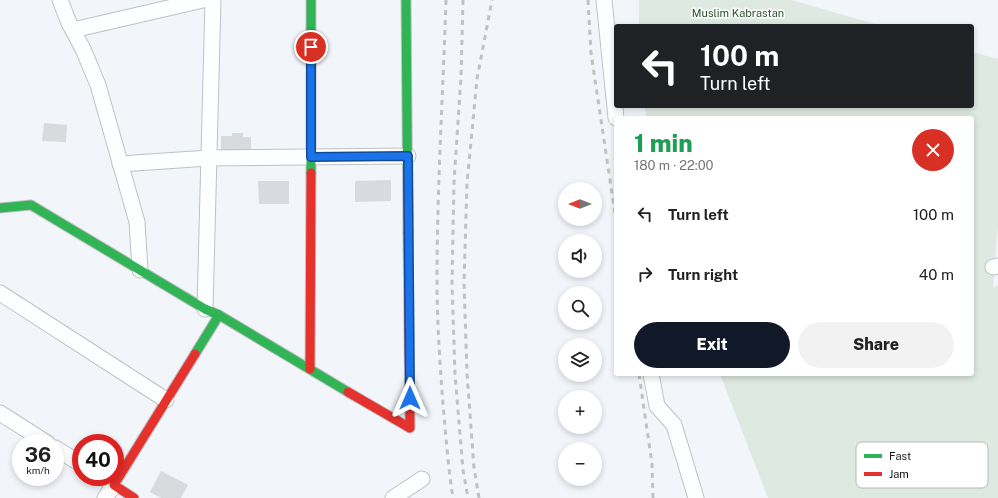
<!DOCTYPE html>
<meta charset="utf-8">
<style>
:root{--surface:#fff;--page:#f2f2f2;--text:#222;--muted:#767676;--accent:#111827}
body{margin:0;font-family:"Public Sans",sans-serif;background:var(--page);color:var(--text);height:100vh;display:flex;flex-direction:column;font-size:15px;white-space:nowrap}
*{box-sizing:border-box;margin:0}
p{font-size:13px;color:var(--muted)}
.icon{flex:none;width:22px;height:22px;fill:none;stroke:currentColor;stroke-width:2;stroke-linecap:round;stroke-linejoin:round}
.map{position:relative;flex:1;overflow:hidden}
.panel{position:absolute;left:614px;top:116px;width:360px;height:260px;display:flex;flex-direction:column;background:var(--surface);border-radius:4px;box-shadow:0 2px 6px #0003}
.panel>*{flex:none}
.banner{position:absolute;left:614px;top:24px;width:360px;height:84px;border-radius:4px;box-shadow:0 2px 6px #0003;background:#202124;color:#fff;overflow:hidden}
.needle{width:26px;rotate:270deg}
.tools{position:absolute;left:558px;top:182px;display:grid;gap:8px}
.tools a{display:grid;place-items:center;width:44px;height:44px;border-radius:50%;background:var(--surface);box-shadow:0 2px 6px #0003;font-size:20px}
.speed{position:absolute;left:12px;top:434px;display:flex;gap:8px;font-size:20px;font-weight:700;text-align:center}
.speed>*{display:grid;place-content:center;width:52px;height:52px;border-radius:50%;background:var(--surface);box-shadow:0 2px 6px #0003;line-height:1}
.speed small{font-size:10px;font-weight:400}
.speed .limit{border:6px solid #d22;background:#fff;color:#111}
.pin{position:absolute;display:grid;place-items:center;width:34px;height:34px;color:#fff;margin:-17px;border:2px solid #fff;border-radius:50%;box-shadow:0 1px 4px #0007}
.me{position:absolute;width:44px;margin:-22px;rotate:0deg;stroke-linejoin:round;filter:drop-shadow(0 0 3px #0008)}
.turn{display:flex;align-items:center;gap:14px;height:84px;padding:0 20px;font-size:18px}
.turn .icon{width:52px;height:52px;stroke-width:2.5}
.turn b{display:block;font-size:28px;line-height:34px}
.round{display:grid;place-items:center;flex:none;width:42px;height:42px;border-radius:21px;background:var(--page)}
.summary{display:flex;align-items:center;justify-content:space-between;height:68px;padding:0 20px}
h1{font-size:24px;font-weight:800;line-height:30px;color:#1e9e55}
.cta{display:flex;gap:8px;margin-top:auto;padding:8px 20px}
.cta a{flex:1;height:46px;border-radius:24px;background:var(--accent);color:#fff;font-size:16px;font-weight:800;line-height:46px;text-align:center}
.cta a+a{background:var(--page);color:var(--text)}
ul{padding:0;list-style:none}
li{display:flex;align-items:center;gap:12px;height:60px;padding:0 20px}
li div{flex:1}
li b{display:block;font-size:15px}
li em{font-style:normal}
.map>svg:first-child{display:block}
</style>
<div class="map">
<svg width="998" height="498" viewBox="0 0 998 498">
<rect width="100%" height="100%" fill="#f2f6fa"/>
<!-- green -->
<g fill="#dde9e1">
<polygon points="639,0 791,0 882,26 639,26"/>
<polygon points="972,52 998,59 998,227 993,287 998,286 998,498 768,498 720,374 972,374 972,118 647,118 644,106 972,106"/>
</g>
<!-- building -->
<g fill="#d8dade">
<polygon points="44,123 67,125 66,142 42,141"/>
<polygon points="232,133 243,133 243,137 251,137 251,153 221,153 221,136 232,136"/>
<polygon points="391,180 391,201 355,202 355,181"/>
<polygon points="258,181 289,181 289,204 259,204"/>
<polygon points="161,471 188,485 181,498 161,498 150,492"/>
</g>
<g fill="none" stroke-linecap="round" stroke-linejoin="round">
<defs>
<g id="street">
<polyline points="60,0 69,23 83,49 98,85 137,222 140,270"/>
<polyline points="604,0 616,118"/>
<polyline points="73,30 203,0"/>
<polyline points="120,164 209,158 408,156"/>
<polyline points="993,267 998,266"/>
<polyline points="0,293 166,400"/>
<polyline points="205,309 213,0"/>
<polyline points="651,374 657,406 674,425 696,498"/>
<polyline points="0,413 47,443"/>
<polyline points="55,448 81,464"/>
<polyline points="102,477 114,485 105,498"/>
<polyline points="393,498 422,479"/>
</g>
<g id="fast">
<polyline points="406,0 408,233"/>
<polyline points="311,173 311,0"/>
<polyline points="0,208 31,205 205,309 219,315 195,354"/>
<polyline points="219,315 348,392"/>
</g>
<g id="jam">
<polyline points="310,369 311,173"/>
<polyline points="348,392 410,428 408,233"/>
<polyline points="134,498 114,485 195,354"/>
</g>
</defs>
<!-- street casing -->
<use href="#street" stroke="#bec1c4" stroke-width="17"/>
<!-- fast casing -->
<use href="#fast" stroke="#bec1c4" stroke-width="11"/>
<!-- jam casing -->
<use href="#jam" stroke="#bec1c4" stroke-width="11"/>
<!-- street -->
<use href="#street" stroke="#fdfefe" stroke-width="15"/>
<!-- fast -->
<use href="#fast" stroke="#30b455" stroke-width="9"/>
<!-- jam -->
<use href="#jam" stroke="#e5322d" stroke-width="9"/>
<!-- rail -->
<g stroke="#c1c1c3" stroke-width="3" stroke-dasharray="5 5" stroke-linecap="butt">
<path d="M446,0C443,94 437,187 437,281C437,322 440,364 443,405C446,436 448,467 453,498"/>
<polyline points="463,0 461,77 454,182 452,283 455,374 463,470 468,498"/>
<polyline points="588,0 591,53 616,220"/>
<polyline points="639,374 652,464 653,498"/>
<polyline points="479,498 474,468 467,373 464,283 467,183 477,79 492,0"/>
</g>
</g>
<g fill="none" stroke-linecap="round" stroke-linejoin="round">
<defs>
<polyline id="route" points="311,47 311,157 408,156 410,398"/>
</defs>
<!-- route casing -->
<use href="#route" stroke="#114b97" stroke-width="10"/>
<!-- route -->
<use href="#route" stroke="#1a73e8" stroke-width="7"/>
</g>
<g text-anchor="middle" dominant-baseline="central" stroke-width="3" stroke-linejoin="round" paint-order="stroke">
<!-- park labels -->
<g font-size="11" fill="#26502c" stroke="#fff">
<text x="738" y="13">Muslim Kabrastan</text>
</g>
</g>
<!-- legend -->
<rect x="856" y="442" width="132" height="46" rx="6" fill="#fff" stroke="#b8b8b9" stroke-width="1"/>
<rect x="864" y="454" width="18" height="4" fill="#30b455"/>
<rect x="864" y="472" width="18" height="4" fill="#e5322d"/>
<g font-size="11" fill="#121417">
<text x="889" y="460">Fast</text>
<text x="889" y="478">Jam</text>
</g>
</svg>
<div class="tools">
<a><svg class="needle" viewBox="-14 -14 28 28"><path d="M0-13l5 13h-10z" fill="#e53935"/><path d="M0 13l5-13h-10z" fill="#767676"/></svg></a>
<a><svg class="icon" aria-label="sound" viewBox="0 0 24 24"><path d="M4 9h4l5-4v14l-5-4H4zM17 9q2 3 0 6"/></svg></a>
<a><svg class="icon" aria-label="search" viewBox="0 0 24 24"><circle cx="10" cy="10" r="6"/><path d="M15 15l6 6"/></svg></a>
<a><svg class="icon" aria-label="layers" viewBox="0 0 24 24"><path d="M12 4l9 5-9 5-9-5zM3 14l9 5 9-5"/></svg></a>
<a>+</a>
<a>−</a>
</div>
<div class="speed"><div>36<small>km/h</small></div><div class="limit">40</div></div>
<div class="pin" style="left:311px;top:47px;background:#d93025"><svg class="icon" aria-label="arrive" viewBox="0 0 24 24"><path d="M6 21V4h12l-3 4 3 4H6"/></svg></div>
<svg class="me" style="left:410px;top:398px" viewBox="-20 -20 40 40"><path d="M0-17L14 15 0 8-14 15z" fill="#1a73e8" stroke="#fff" stroke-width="4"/></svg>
<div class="banner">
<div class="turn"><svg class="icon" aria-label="left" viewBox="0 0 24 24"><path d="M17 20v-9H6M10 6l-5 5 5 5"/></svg><div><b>100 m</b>Turn left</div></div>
</div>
<section class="panel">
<div class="summary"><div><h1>1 min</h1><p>180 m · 22:00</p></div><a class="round" style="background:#d93025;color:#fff"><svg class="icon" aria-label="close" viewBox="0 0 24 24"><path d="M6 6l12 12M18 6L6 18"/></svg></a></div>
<ul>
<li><svg class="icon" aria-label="left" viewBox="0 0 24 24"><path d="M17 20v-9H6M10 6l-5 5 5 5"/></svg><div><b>Turn left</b></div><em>100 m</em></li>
<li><svg class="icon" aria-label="right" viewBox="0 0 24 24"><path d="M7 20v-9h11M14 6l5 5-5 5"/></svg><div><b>Turn right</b></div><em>40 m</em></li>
</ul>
<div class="cta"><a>Exit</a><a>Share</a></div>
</section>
</div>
